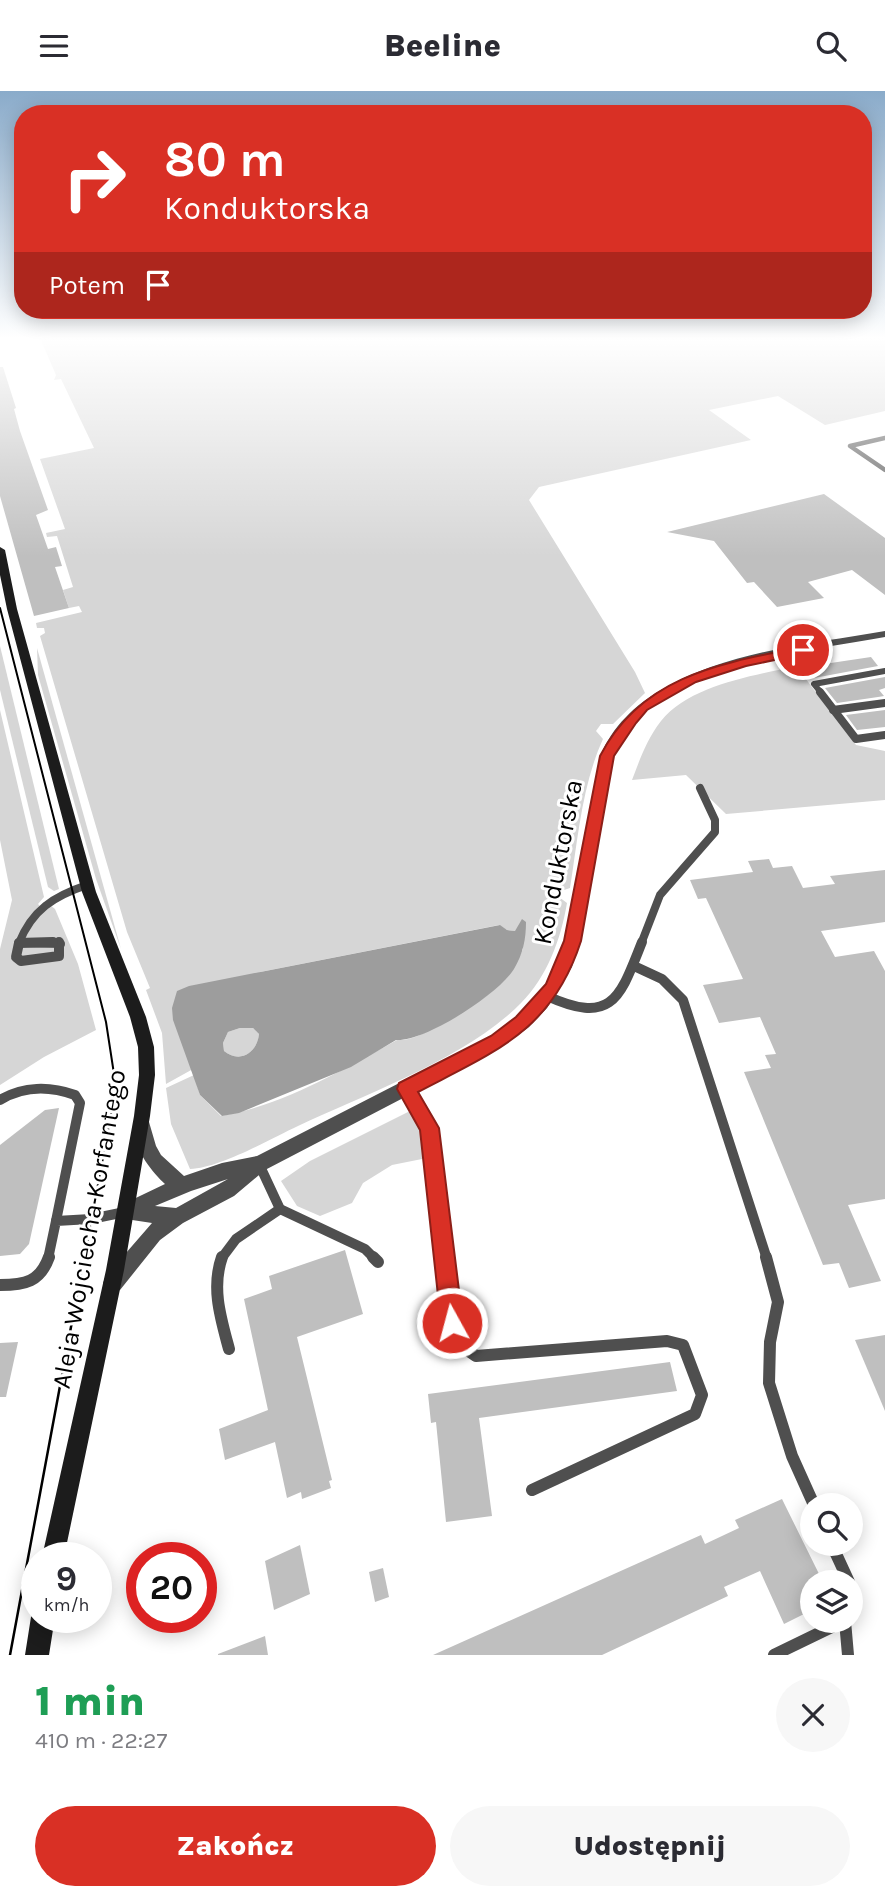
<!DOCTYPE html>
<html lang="pl">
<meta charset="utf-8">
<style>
:root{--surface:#fff;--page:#f7f7f7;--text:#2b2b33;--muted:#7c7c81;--accent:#d93025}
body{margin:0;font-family:Karla,sans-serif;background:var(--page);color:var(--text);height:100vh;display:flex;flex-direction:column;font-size:26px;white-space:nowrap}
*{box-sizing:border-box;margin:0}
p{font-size:23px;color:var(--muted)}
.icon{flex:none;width:38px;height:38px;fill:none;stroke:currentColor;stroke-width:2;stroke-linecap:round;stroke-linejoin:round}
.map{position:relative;height:1564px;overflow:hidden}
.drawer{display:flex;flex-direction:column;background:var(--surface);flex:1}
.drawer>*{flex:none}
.top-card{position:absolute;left:14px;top:14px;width:858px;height:214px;border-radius:28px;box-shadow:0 4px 18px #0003;background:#d93025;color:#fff;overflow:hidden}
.controls{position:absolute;left:800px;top:1402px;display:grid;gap:14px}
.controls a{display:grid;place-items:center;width:63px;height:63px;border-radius:50%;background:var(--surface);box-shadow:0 4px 18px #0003;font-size:35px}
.speed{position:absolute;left:21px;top:1451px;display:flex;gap:14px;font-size:35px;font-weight:700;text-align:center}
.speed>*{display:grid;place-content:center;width:91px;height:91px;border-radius:50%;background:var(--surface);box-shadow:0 4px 18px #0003;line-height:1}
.speed small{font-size:18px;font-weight:400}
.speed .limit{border:10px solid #d22;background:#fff;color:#111}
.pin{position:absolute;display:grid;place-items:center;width:60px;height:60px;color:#fff;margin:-30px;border:4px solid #fff;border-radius:50%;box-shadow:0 2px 7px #0007}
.me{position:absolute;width:77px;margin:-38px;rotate:353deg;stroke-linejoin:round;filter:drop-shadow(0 0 5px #0008)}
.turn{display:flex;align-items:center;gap:24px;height:147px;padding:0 35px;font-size:32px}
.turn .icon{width:91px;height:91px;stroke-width:2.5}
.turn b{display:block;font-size:49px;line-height:60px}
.then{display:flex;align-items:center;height:66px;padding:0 35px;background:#0003;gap:14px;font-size:26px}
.round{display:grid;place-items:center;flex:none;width:74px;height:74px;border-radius:37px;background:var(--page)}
.headline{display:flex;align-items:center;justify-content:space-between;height:119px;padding:0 35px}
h1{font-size:42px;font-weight:800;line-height:52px;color:#1e9e55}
.primary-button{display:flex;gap:14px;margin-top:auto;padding:14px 35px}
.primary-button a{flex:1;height:80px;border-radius:42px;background:var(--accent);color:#fff;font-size:28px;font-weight:800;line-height:80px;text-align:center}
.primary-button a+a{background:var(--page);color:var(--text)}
header{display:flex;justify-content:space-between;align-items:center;height:91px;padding:0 35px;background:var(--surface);font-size:32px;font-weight:800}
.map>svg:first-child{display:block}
</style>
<header><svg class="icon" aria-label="menu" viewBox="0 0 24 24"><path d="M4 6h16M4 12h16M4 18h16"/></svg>Beeline<svg class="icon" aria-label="search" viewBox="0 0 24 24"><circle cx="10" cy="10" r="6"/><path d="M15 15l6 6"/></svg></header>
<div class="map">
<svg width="885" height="1564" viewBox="0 0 885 1564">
<rect width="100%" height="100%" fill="#fff"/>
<!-- green -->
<g fill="#d6d6d6">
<path d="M40,247H885V320L825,334L778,305L709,319L751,349L539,396L529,409L635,581L645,602L613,633H601L596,640L603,648C582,694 578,747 570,797L564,799L558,795L551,800L567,812C561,848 547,886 521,912C467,967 368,1002 298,1035C270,1048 220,1077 190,1078L171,1033L166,997L194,984L200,1004L221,1025C284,1014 342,979 397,949C412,950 424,942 437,935C475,914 505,899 523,858L515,840L507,839L499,834L260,881L193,978L166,993L162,942L146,899L150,897L127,841L40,545L45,542L44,537H37L36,532L82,521L79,515L69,517L63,499L73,496L57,445L47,446L46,442L65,438L40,368L94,357L61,288L54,289L56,284Z"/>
<polygon points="0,555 59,798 54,800 48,796 0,599"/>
<polygon points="37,557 121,858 96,788 38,584"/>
<path d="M796,575L856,654L885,660V709L726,723L686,684L632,689C640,668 647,648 661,630C690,594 753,585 796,575Z"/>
<polygon points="0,619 44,806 38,813 44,819 50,814 55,818 78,873 96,939 44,966 0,994 0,858 12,809 0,749"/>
<path d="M240,937H253L259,943C257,962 240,973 224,960L223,952L228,941Z"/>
<polygon points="412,1019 423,1041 427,1067 392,1074 363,1092 352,1112 320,1125 297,1115 281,1090 310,1070"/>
</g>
<!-- water -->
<path fill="#9d9d9d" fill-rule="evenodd" d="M522,828L526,831C526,848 523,863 514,878C499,903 425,951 396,949L351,976L239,1022L222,1025L200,1004L173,929L172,917L177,900L189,895L500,834L507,839L515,840ZM240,937H253L259,943C257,962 240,973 224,960L223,952L228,941Z"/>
<!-- building -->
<g fill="#bfbfbf">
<polygon points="0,276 3,276 16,317 14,318 20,340 48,419 36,424 48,458 56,456 62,475 55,476 69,517 34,525 0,405"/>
<polygon points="824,403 885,447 885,504 852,479 808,491 824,507 777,516 754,491 747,492 714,450 667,441"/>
<polygon points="871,566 878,575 814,587 804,576"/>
<polygon points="885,586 885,597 879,599 884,605 878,606 837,612 825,597"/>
<polygon points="885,619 885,636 857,639 846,624"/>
<polygon points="769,768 773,777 792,775 803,797 835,793 830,785 885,779 885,831 821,840 835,866 874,860 885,880 885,1108 848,1114 881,1190 849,1197 839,1172 823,1174 744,981 771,977 765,964 776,963 760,926 719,932 703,894 743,888 706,807 698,808 690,789 753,781 748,770"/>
<polygon points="59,1017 29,1153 20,1163 0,1165 0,1054 45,1019"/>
<polygon points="345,1159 363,1223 297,1246 332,1389 329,1390 331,1397 302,1408 301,1401 287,1407 275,1351 225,1369 219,1338 268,1319 244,1208 272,1198 269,1185"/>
<polygon points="885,1244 885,1320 855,1249"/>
<polygon points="18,1251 6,1306 0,1306 0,1252"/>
<polygon points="670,1271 677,1300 479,1327 492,1425 446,1431 436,1331 431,1332 428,1303"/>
<polygon points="782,1408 823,1491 812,1491 812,1519 784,1533 760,1480 724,1496 728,1505 602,1564 433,1564 701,1444 705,1453 739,1437 735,1429"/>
<polygon points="300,1454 310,1503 274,1519 265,1470"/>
<polygon points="383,1477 389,1506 375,1511 369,1481"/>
<polygon points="265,1545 268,1564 218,1564 218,1563"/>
</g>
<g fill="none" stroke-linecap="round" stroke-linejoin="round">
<!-- lane-far4 -->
<polyline stroke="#4f4f4f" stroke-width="4.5" points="885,347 850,355 885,379"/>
<!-- lane-far3 -->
<polyline stroke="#4f4f4f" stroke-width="6" points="822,603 814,593 885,580"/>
<!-- lane-far2 -->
<g stroke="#4f4f4f" stroke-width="8">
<polyline points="820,601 856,648 885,644"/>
<polyline points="833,619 885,612"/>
<path d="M19,852C32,819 54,805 87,794"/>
<polyline points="19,852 61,853"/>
<polyline points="641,853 660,804 715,741 715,729 700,697"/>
</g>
<!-- lane-far1 -->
<g stroke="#4f4f4f" stroke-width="10">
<polyline points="19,852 16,866 21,870 59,865 59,851"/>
<polyline points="19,852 53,851"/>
<polyline points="634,875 662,888 683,909 767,1168"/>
<path d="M547,905C613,935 620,906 642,851"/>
<polyline points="406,998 429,1037 444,1168"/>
<path d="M0,1009C23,995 50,995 75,1004L80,1012L56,1130"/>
<polyline points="259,1073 280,1118 365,1158 375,1168"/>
<polyline points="48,1168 56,1130 91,1128 125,1121"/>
<polyline points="221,1168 236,1148 280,1118"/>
</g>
<!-- lane -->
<g stroke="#4f4f4f" stroke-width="12">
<path d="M222,1166C211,1197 221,1228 229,1258"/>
<polyline points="373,1166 378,1171"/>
<polyline points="444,1166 452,1232 460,1254 476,1265 667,1250 683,1254 702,1304 695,1323 532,1399"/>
<polyline points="766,1166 778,1211 770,1251 769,1292 792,1365 814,1414"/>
<path d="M0,1194C25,1194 40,1191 49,1166"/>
<polyline points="831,1452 849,1491"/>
<polyline points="850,1495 856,1508 850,1518"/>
<polyline points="845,1530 848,1564"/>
<polyline points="774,1564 844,1530"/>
</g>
<!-- street -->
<path fill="#4f4f4f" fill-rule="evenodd" d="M885,540V546C808,560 706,568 645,621C631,633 621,649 613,665L583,834L572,876L547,917L529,936L503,955L265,1079L234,1105L183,1132L160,1149L120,1199L113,1202L106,1199L103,1192L106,1185L152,1132L119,1127L116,1121L119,1115L165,1093C151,1080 128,1052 137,1031L143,1029L149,1031L156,1055L161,1064L184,1085L222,1072L257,1065L491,945C518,926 540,906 556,876C565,859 569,835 572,815C579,780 585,746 592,711C595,696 596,679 601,664C611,637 636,613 661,599C727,560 811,553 885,540ZM228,1088L176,1117L155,1115L191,1100Z"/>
<!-- secondary -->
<g fill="#1c1c1c" fill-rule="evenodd">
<polygon points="0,456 5,459 17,518 96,801 146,926 154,956 155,984 150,1025 124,1179 64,1466 42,1466 106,1179 134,1025 139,984 138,956 130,926 82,801 7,518 0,484"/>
<polygon points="37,1517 37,1526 55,1526 49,1564 25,1564 31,1526"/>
</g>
<!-- tram-far1 -->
<polyline stroke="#000" stroke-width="2" points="0,517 106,931 114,983 111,1024 84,1168"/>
<!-- tram -->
<polyline stroke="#000" stroke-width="2.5" points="10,1564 84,1166"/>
</g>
<!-- sky -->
<linearGradient id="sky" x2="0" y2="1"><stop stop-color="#8aabca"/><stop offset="0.53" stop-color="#fff"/><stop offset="1" stop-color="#fff" stop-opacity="0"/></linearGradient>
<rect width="885" height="466" fill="url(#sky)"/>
<!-- route -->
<path fill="#d93025" stroke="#8d1f18" stroke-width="2" d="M803,556L808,557V562L746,575L696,591L647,619L636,632L614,665L581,850C552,940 496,960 418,1001L439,1037L463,1232L460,1240L452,1243L444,1240L441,1232L420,1039L397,998L399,992L491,945L516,926L546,893L564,850L600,665C642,584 722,572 803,556Z"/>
<g text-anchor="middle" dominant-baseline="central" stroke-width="6" stroke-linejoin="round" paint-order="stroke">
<!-- street labels -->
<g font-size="26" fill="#000" stroke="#fff">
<text transform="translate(558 771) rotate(-79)">Konduktorska</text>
<text transform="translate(89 1138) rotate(-80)">Aleja Wojciecha Korfantego</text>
</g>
</g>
</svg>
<div class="controls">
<a><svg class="icon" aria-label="search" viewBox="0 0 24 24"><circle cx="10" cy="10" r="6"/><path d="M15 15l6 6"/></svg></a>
<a><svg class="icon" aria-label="layers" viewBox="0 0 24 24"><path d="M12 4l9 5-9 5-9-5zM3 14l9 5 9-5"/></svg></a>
</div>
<div class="speed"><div>9<small>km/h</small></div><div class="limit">20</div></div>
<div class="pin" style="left:803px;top:559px;background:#d93025"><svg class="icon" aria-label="arrive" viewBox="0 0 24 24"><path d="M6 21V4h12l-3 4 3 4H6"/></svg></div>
<svg class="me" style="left:452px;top:1232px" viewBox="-20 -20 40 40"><circle r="17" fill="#d93025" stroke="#fff" stroke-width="3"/><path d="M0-11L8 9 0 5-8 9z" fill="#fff"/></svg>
<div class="top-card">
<div class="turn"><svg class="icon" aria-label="right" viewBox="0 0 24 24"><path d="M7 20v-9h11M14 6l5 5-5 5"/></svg><div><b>80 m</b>Konduktorska</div></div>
<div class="then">Potem<svg class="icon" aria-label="arrive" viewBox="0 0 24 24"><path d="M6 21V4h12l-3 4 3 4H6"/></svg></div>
</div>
</div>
<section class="drawer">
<div class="headline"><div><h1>1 min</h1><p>410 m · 22:27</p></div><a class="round"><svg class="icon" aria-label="close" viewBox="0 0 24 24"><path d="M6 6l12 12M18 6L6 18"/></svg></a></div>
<div class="primary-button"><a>Zakończ</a><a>Udostępnij</a></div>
</section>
